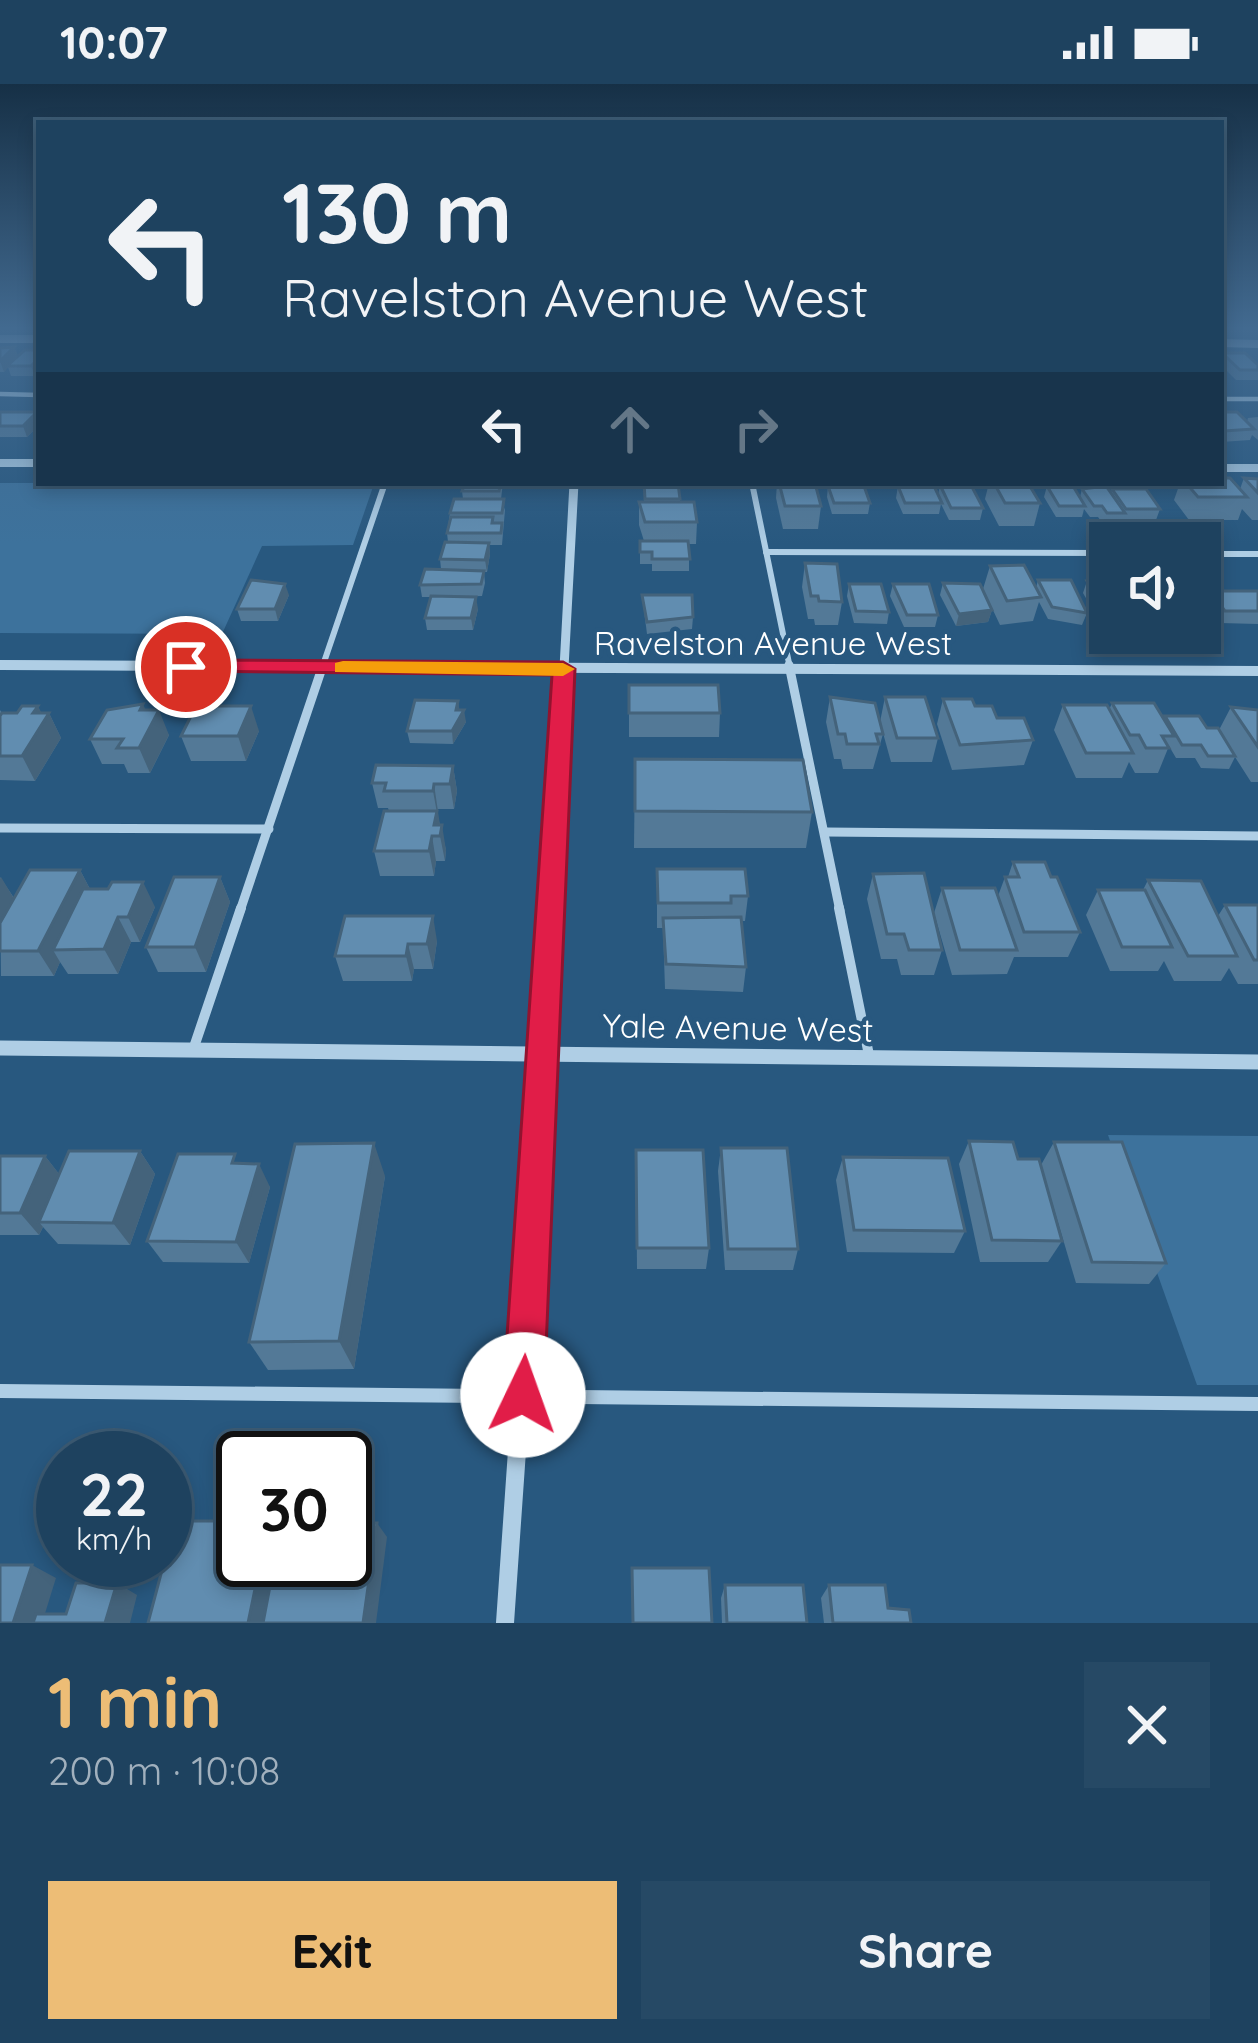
<!DOCTYPE html>
<meta charset="utf-8">
<style>
:root{--surface:#1e425f;--page:#264965;--text:#f1f3f6;--muted:#a1b0bd;--line:#3c5b74;--accent:#edbd76}
body{margin:0;font-family:Quicksand,sans-serif;background:var(--page);color:var(--text);height:100vh;display:flex;flex-direction:column;font-size:45px;white-space:nowrap}
*{box-sizing:border-box;margin:0}
p{font-size:39px;color:var(--muted)}
.icon{flex:none;width:66px;height:66px;fill:none;stroke:currentColor;stroke-width:2;stroke-linecap:round;stroke-linejoin:round}
.map{position:relative;height:1539px;overflow:hidden}
.details{display:flex;flex-direction:column;background:var(--surface);flex:1}
.details>*{flex:none}
.guide{position:absolute;left:36px;top:36px;width:1188px;height:366px;border-radius:0px;box-shadow:0 6px 18px #0003,0 0 0 3px var(--line);background:#1e425f;color:var(--text);overflow:hidden}
.fabs{position:absolute;left:1089px;top:438px;display:grid;gap:24px}
.fabs a{display:grid;place-items:center;width:132px;height:132px;border-radius:0px;background:var(--surface);box-shadow:0 6px 18px #0003,0 0 0 3px var(--line);font-size:60px}
.speed{position:absolute;left:36px;top:1347px;display:flex;gap:24px;font-size:60px;font-weight:700;text-align:center}
.speed>*{display:grid;place-content:center;width:156px;height:156px;border-radius:50%;background:var(--surface);box-shadow:0 6px 18px #0003,0 0 0 3px var(--line);line-height:1}
.speed small{font-size:30px;font-weight:400}
.speed .limit{border:6px solid #111;border-radius:18px;background:#fff;color:#111}
.pin{position:absolute;display:grid;place-items:center;width:102px;height:102px;color:#fff;margin:-51px;border:6px solid #fff;border-radius:50%;box-shadow:0 3px 12px #0007}
.me{position:absolute;width:132px;margin:-66px;rotate:3deg;stroke-linejoin:round;filter:drop-shadow(0 0 9px #0008)}
.turn{display:flex;align-items:center;gap:42px;height:252px;padding:0 48px;font-size:54px}
.turn .icon{width:156px;height:156px;stroke-width:2.5}
.turn b{display:block;font-size:84px;line-height:102px}
.lanes{display:flex;align-items:center;height:114px;padding:0 48px;background:#0003;justify-content:center;gap:60px;direction:ltr}
.lanes .off{opacity:.35}
.round{display:grid;place-items:center;flex:none;width:126px;height:126px;border-radius:0px;background:var(--page)}
.head{display:flex;align-items:center;justify-content:space-between;height:204px;padding:0 48px}
h1{font-size:72px;font-weight:700;line-height:90px;color:var(--accent)}
.action{display:flex;gap:24px;margin-top:auto;padding:24px 48px}
.action a{flex:1;height:138px;border-radius:0px;background:var(--accent);color:#111;font-size:48px;font-weight:700;line-height:138px;text-align:center}
.action a+a{background:var(--page);color:var(--text)}
.status{display:flex;justify-content:space-between;align-items:center;height:84px;padding:0 60px;background:var(--surface);direction:ltr}
.status svg{height:33px;fill:currentColor}
.map>svg:first-child{display:block}
</style>
<div class="status"><b>10:07</b><svg viewBox="0 0 49 12"><path d="M0 12V9h3v3zM5 12V6h3v6zM10 12V3h3v9zM15 12V0h3v12zM26 1h20v11H26zM47 4h2v5h-2z"/></svg></div>
<div class="map">
<svg width="1258" height="1539" viewBox="0 0 1258 1539">
<rect width="100%" height="100%" fill="#28587f"/>
<!-- green -->
<g fill="#3d729c">
<polygon points="0,399 39,399 374,400 353,461 262,462 222,550 0,549"/>
<polygon points="1108,1051 1258,1052 1258,1301 1197,1301"/>
</g>
<g fill="none" stroke-linecap="round" stroke-linejoin="round">
<!-- lane-far4 -->
<g stroke="#afcee5" stroke-width="4.5">
<polyline points="0,310 39,311"/>
<polyline points="1221,315 1258,315"/>
</g>
<!-- lane-far3 -->
<g stroke="#afcee5" stroke-width="6">
<polyline points="752,399 790,584"/>
<polyline points="766,468 1110,469"/>
<polyline points="1200,470 1258,470"/>
<polyline points="322,584 385,399"/>
</g>
<!-- lane-far2 -->
<g stroke="#afcee5" stroke-width="9">
<polyline points="789,581 840,827"/>
<polyline points="0,744 269,745"/>
<polyline points="826,748 1258,752"/>
<polyline points="240,827 323,581"/>
</g>
<!-- lane-far1 -->
<g stroke="#afcee5" stroke-width="10">
<polyline points="839,824 870,976"/>
<polyline points="193,966 241,824"/>
</g>
<!-- lane -->
<polyline stroke="#afcee5" stroke-width="14" points="0,1307 1258,1320"/>
<!-- street-far4 -->
<g stroke="#afcee5" stroke-width="8">
<polyline points="0,255 39,255"/>
<polyline points="1221,259 1258,260"/>
<polyline points="0,379 39,379"/>
<polyline points="1221,384 1258,384"/>
</g>
<!-- street-far3 -->
<g stroke="#afcee5" stroke-width="9">
<polyline points="0,581 626,584"/>
<polyline points="564,584 574,399"/>
</g>
<!-- street-far2 -->
<g stroke="#afcee5" stroke-width="10">
<polyline points="0,581 1258,587"/>
<polyline points="550,827 564,581"/>
</g>
<!-- street-far1 -->
<g stroke="#afcee5" stroke-width="15">
<polyline points="0,964 1258,978"/>
<polyline points="533,1140 550,824"/>
</g>
<!-- street -->
<polyline stroke="#afcee5" stroke-width="18" points="505,1539 533,1137"/>
</g>
<!-- wall -->
<g fill="#537997">
<polygon points="14,263 18,272 39,266 39,288 35,292 11,292 8,283 4,288 0,288 0,264"/>
<polygon points="1222,269 1258,281 1258,296 1236,296 1221,281"/>
<polygon points="0,328 37,328 39,343 38,342 27,353 0,353"/>
<polygon points="1221,328 1247,338 1248,334 1258,333 1258,356 1252,351 1250,356 1221,358"/>
<polygon points="1244,394 1258,395 1258,436 1252,436 1242,425 1238,436 1189,436 1174,416 1180,399 1221,399 1240,405"/>
<polygon points="465,399 503,399 501,415 505,426 502,461 489,461 490,470 487,488 484,488 485,499 482,512 451,513 478,525 473,546 427,546 425,534 431,513 422,513 420,501 441,485 440,475 448,458 447,449 450,429 463,415 462,407"/>
<polygon points="644,399 678,399 680,418 697,438 696,460 689,460 689,487 652,487 652,480 640,480 640,457 644,457 639,441 639,418 644,418"/>
<polygon points="777,399 815,399 821,422 818,445 783,445 776,414"/>
<polygon points="989,399 1028,399 1040,419 1034,442 999,442 985,415"/>
<polygon points="940,401 983,424 980,436 949,436 941,420 939,430 903,430 896,414 898,402 938,411"/>
<polygon points="828,402 870,419 868,430 832,430 827,413"/>
<polygon points="1047,402 1080,413 1082,405 1111,409 1112,405 1160,425 1156,436 1122,436 1121,440 1103,440 1098,433 1090,433 1084,425 1082,433 1056,433 1044,413"/>
<polygon points="805,479 842,518 838,541 815,541 814,535 808,535 802,503"/>
<polygon points="990,482 1036,504 1038,496 1087,529 1082,541 1048,535 1039,518 1033,537 1000,541 983,505"/>
<polygon points="1087,497 1110,497 1110,538 1099,537 1083,509"/>
<polygon points="943,499 992,526 988,538 956,542 940,511"/>
<polygon points="849,500 889,528 887,540 854,539 847,512"/>
<polygon points="893,500 938,531 935,543 904,543 890,512"/>
<polygon points="1211,507 1258,507 1258,540 1220,539 1206,519"/>
<polygon points="289,511 278,537 241,537 237,525"/>
<polygon points="642,511 693,533 692,545 647,550"/>
<polygon points="629,601 720,629 719,653 629,653"/>
<polygon points="830,613 883,650 873,685 843,685 841,675 834,675 826,638"/>
<polygon points="885,613 938,654 932,678 891,678 880,638"/>
<polygon points="943,615 975,622 1033,656 1024,681 952,686 937,640"/>
<polygon points="458,617 459,626 466,638 453,660 410,659 407,647"/>
<polygon points="1112,619 1164,635 1165,632 1219,646 1231,623 1258,626 1258,698 1251,698 1235,673 1229,685 1201,684 1195,674 1176,674 1169,662 1158,689 1135,689 1129,678 1122,694 1076,694 1054,646 1063,621 1109,626"/>
<polygon points="0,626 2,629 49,629 61,654 35,697 0,696"/>
<polygon points="146,626 169,651 150,689 128,689 124,680 102,680 90,655"/>
<polygon points="259,647 246,677 191,677 181,652"/>
<polygon points="635,675 812,728 806,764 634,764"/>
<polygon points="453,682 457,707 454,725 438,725 437,729 446,766 445,777 436,777 434,792 380,792 374,767 389,727 388,724 378,724 372,699"/>
<polygon points="1013,778 1051,793 1080,848 1068,873 1014,873 1007,890 952,891 934,829 942,804 998,812 1005,793 1008,793"/>
<polygon points="657,785 748,812 745,837 741,837 746,883 743,908 665,905 663,844 657,844"/>
<polygon points="80,786 90,805 155,823 140,858 131,858 118,890 68,890 60,878 54,892 1,892 0,793 14,814"/>
<polygon points="873,790 942,866 934,891 901,891 897,875 881,875 867,815"/>
<polygon points="220,793 230,818 206,888 158,888 146,863"/>
<polygon points="1148,796 1218,832 1225,821 1258,821 1258,900 1238,900 1229,884 1221,897 1174,897 1164,877 1158,887 1110,887 1086,831 1098,806 1143,806"/>
<polygon points="345,832 437,857 433,885 414,885 412,897 343,897 335,872"/>
<polygon points="969,1057 1018,1075 1062,1157 1048,1178 980,1178 959,1080"/>
<polygon points="1054,1058 1166,1179 1149,1200 1076,1199 1041,1081"/>
<polygon points="721,1064 798,1165 793,1186 725,1186 718,1087"/>
<polygon points="636,1066 709,1164 706,1185 637,1185"/>
<polygon points="140,1067 155,1090 130,1161 58,1160 43,1143 39,1151 0,1151 0,1072 45,1072 59,1090"/>
<polygon points="843,1073 965,1147 954,1169 847,1168 836,1096"/>
<polygon points="240,1080 270,1103 249,1179 163,1178 147,1157"/>
<polygon points="385,1092 354,1285 268,1286 249,1258"/>
<polygon points="725,1501 807,1539 722,1539 721,1514"/>
<polygon points="829,1501 888,1524 911,1539 824,1539 821,1514"/>
</g>
<!-- shaded-wall -->
<g fill="#44637b">
<polygon points="14,263 18,272 4,288 0,277"/>
<polygon points="39,274 39,288 35,292 31,282"/>
<polygon points="37,328 39,341 27,353 23,342"/>
<polygon points="489,459 490,470 487,488 485,476"/>
<polygon points="285,500 289,511 278,537 275,525"/>
<polygon points="476,513 478,525 473,546 471,534"/>
<polygon points="992,526 988,538 956,542 959,530"/>
<polygon points="458,617 460,629 464,626 466,638 453,660 452,647"/>
<polygon points="143,620 152,641 159,626 169,651 150,689 139,664 140,626"/>
<polygon points="38,622 45,636 49,629 61,654 35,697 22,672 33,629"/>
<polygon points="251,622 259,647 246,677 238,652"/>
<polygon points="453,682 457,707 454,725 450,700"/>
<polygon points="434,700 441,748 442,741 446,766 445,777 440,752 434,741 437,729 433,707"/>
<polygon points="432,752 436,777 434,792 429,767"/>
<polygon points="80,786 93,811 53,866 60,878 54,892 38,867"/>
<polygon points="1,793 16,818 0,862 0,795"/>
<polygon points="220,793 230,818 206,888 195,863"/>
<polygon points="143,798 155,823 140,858 128,833"/>
<polygon points="433,832 437,857 433,885 427,860"/>
<polygon points="118,833 131,858 118,890 104,865"/>
<polygon points="408,860 414,885 412,897 406,872"/>
<polygon points="374,1059 385,1092 354,1285 339,1257"/>
<polygon points="140,1067 155,1090 130,1161 113,1139"/>
<polygon points="45,1072 63,1095 39,1138 43,1143 39,1151 20,1129"/>
<polygon points="259,1080 270,1103 249,1179 236,1158"/>
<polygon points="377,1439 387,1453 376,1539 363,1539"/>
<polygon points="261,1476 278,1476 266,1539 248,1539"/>
<polygon points="32,1481 56,1494 42,1539 13,1539"/>
<polygon points="117,1499 137,1511 130,1539 105,1539"/>
</g>
<!-- building -->
<g fill="#618db0" stroke="#44637b" stroke-width="3">
<polygon points="14,263 0,277 0,264"/>
<polygon points="25,266 39,266 39,274 31,282 7,282"/>
<polygon points="1222,269 1245,269 1258,281 1258,286 1240,286"/>
<polygon points="0,328 37,328 23,342 0,342"/>
<polygon points="1221,328 1237,328 1254,345 1224,347 1221,345"/>
<polygon points="1221,394 1230,394 1247,413 1198,413 1186,399 1221,399"/>
<polygon points="1244,394 1258,395 1258,409"/>
<polygon points="465,399 501,399 499,407 462,407"/>
<polygon points="644,399 678,399 680,415 645,415"/>
<polygon points="779,399 815,399 821,422 785,422"/>
<polygon points="994,399 1028,399 1040,419 1005,419"/>
<polygon points="940,401 971,401 983,424 951,424"/>
<polygon points="828,402 864,402 870,419 834,419"/>
<polygon points="898,402 934,402 942,419 905,419"/>
<polygon points="1047,402 1073,402 1085,422 1059,422"/>
<polygon points="1106,402 1125,429 1107,429 1102,422 1094,422 1082,405"/>
<polygon points="1112,405 1146,405 1160,425 1126,425"/>
<polygon points="454,415 504,415 502,429 450,429"/>
<polygon points="639,418 694,418 697,438 645,438"/>
<polygon points="451,433 493,433 492,439 502,439 501,449 447,449"/>
<polygon points="640,457 688,457 690,475 652,475 652,468 640,468"/>
<polygon points="445,458 489,459 485,476 440,475"/>
<polygon points="805,479 837,480 842,518 819,517 818,512 811,512"/>
<polygon points="1024,481 1041,513 1007,517 990,482"/>
<polygon points="425,485 484,487 481,500 420,501"/>
<polygon points="251,496 285,500 275,525 237,525"/>
<polygon points="1038,496 1071,496 1087,529 1052,523"/>
<polygon points="1087,497 1110,497 1110,526 1104,525"/>
<polygon points="943,499 980,500 992,526 959,530"/>
<polygon points="849,500 881,500 889,528 856,527"/>
<polygon points="893,500 929,500 938,531 907,531"/>
<polygon points="1211,507 1258,507 1258,527 1225,527"/>
<polygon points="642,511 692,511 693,533 647,538"/>
<polygon points="431,512 476,513 471,534 425,534"/>
<polygon points="629,601 718,601 720,629 629,629"/>
<polygon points="830,613 875,619 883,650 876,650 879,660 847,660 845,650 838,650"/>
<polygon points="885,613 925,613 938,654 897,654"/>
<polygon points="943,615 972,615 975,622 992,622 997,634 1024,634 1033,656 960,661"/>
<polygon points="415,616 458,617 456,626 464,626 452,647 407,647"/>
<polygon points="1112,619 1154,619 1174,652 1162,652 1169,664 1146,664 1139,651 1130,651"/>
<polygon points="143,620 140,626 159,626 139,664 117,664 123,655 90,655 107,626"/>
<polygon points="1063,621 1107,621 1133,669 1086,669"/>
<polygon points="22,622 38,622 33,629 49,629 22,672 0,672 0,632 2,629 17,629"/>
<polygon points="196,622 251,622 238,652 181,652"/>
<polygon points="1231,623 1258,626 1258,663"/>
<polygon points="1165,632 1199,632 1207,644 1218,644 1235,672 1208,672 1201,661 1182,661"/>
<polygon points="635,675 803,676 812,728 635,727"/>
<polygon points="376,681 453,682 450,700 434,700 433,707 384,707 386,699 372,699"/>
<polygon points="384,727 437,727 434,741 442,741 440,752 432,752 429,767 374,767"/>
<polygon points="1013,778 1045,778 1051,793 1057,793 1080,848 1024,848 1005,793 1019,793"/>
<polygon points="657,785 745,785 748,812 731,812 731,819 658,819"/>
<polygon points="30,786 80,786 38,867 0,867 0,839"/>
<polygon points="924,789 942,866 909,866 904,850 887,850 873,790"/>
<polygon points="174,793 220,793 195,863 146,863"/>
<polygon points="1148,796 1201,797 1237,872 1188,872"/>
<polygon points="112,798 143,798 128,833 118,833 104,865 53,866 83,805 108,805"/>
<polygon points="942,804 995,804 1017,866 960,866"/>
<polygon points="1098,806 1145,806 1172,863 1122,863"/>
<polygon points="1225,821 1258,821 1258,876 1254,876"/>
<polygon points="345,832 433,832 427,860 408,860 406,872 335,872"/>
<polygon points="741,833 746,883 666,880 663,834"/>
<polygon points="969,1057 1013,1058 1018,1075 1039,1075 1062,1157 992,1156"/>
<polygon points="1054,1058 1122,1058 1166,1179 1092,1178"/>
<polygon points="374,1059 339,1257 249,1258 295,1060"/>
<polygon points="721,1064 787,1064 798,1165 728,1165"/>
<polygon points="636,1066 703,1066 709,1164 637,1164"/>
<polygon points="69,1067 140,1067 113,1139 39,1138"/>
<polygon points="178,1070 235,1070 232,1079 259,1080 236,1158 147,1157"/>
<polygon points="0,1072 45,1072 20,1129 0,1129"/>
<polygon points="843,1073 948,1074 965,1147 854,1146"/>
<polygon points="175,1437 243,1437 243,1476 261,1476 248,1539 148,1539"/>
<polygon points="345,1439 377,1439 363,1539 263,1539 275,1476 345,1476"/>
<polygon points="0,1481 32,1481 13,1539 0,1539"/>
<polygon points="632,1484 709,1484 712,1539 633,1539"/>
<polygon points="76,1499 117,1499 105,1539 33,1539 36,1530 66,1530"/>
<polygon points="725,1501 803,1501 807,1539 727,1539"/>
<polygon points="829,1501 885,1501 888,1524 909,1526 911,1539 833,1539"/>
</g>
<!-- sky -->
<linearGradient id="sky" x2="0" y2="1"><stop stop-color="#163046"/><stop offset="0.53" stop-color="#426a90"/><stop offset="1" stop-color="#426a90" stop-opacity="0"/></linearGradient>
<rect width="1258" height="460" fill="url(#sky)"/>
<!-- route -->
<polygon fill="#e11d48" stroke="#92132f" stroke-width="3" points="186,576 563,578 575,585 544,1311 538,1325 523,1331 509,1325 503,1311 552,591 178,587 175,583"/>
<!-- slow -->
<polygon fill="#f59e0b" points="343,577 563,579 575,585 563,592 335,588 335,579"/>
<g text-anchor="middle" dominant-baseline="central" stroke-width="9" stroke-linejoin="round" paint-order="stroke">
<!-- street labels -->
<g font-size="33" fill="#fff" stroke="#28587f">
<text x="773" y="558">Ravelston Avenue West</text>
<text transform="translate(738 943) rotate(1)">Yale Avenue West</text>
</g>
</g>
</svg>
<div class="fabs">
<a><svg class="icon" aria-label="sound" viewBox="0 0 24 24"><path d="M4 9h4l5-4v14l-5-4H4zM17 9q2 3 0 6"/></svg></a>
</div>
<div class="speed"><div>22<small>km/h</small></div><div class="limit">30</div></div>
<div class="pin" style="left:186px;top:583px;background:#d93025"><svg class="icon" aria-label="arrive" viewBox="0 0 24 24"><path d="M6 21V4h12l-3 4 3 4H6"/></svg></div>
<svg class="me" style="left:523px;top:1311px" viewBox="-20 -20 40 40"><circle r="19" fill="#fff"/><path d="M0-13L10 11 0 6-10 11z" fill="#e11d48"/></svg>
<div class="guide">
<div class="turn"><svg class="icon" aria-label="left" viewBox="0 0 24 24"><path d="M17 20v-9H6M10 6l-5 5 5 5"/></svg><div><b>130 m</b>Ravelston Avenue West</div></div>
<div class="lanes"><svg class="icon" aria-label="left" viewBox="0 0 24 24"><path d="M17 20v-9H6M10 6l-5 5 5 5"/></svg><svg class="icon off" aria-label="ahead" viewBox="0 0 24 24"><path d="M12 20V5M6 11l6-6 6 6"/></svg><svg class="icon off" aria-label="right" viewBox="0 0 24 24"><path d="M7 20v-9h11M14 6l5 5-5 5"/></svg></div>
</div>
</div>
<section class="details">
<div class="head"><div><h1>1 min</h1><p>200 m · 10:08</p></div><a class="round"><svg class="icon" aria-label="close" viewBox="0 0 24 24"><path d="M6 6l12 12M18 6L6 18"/></svg></a></div>
<div class="action"><a>Exit</a><a>Share</a></div>
</section>
